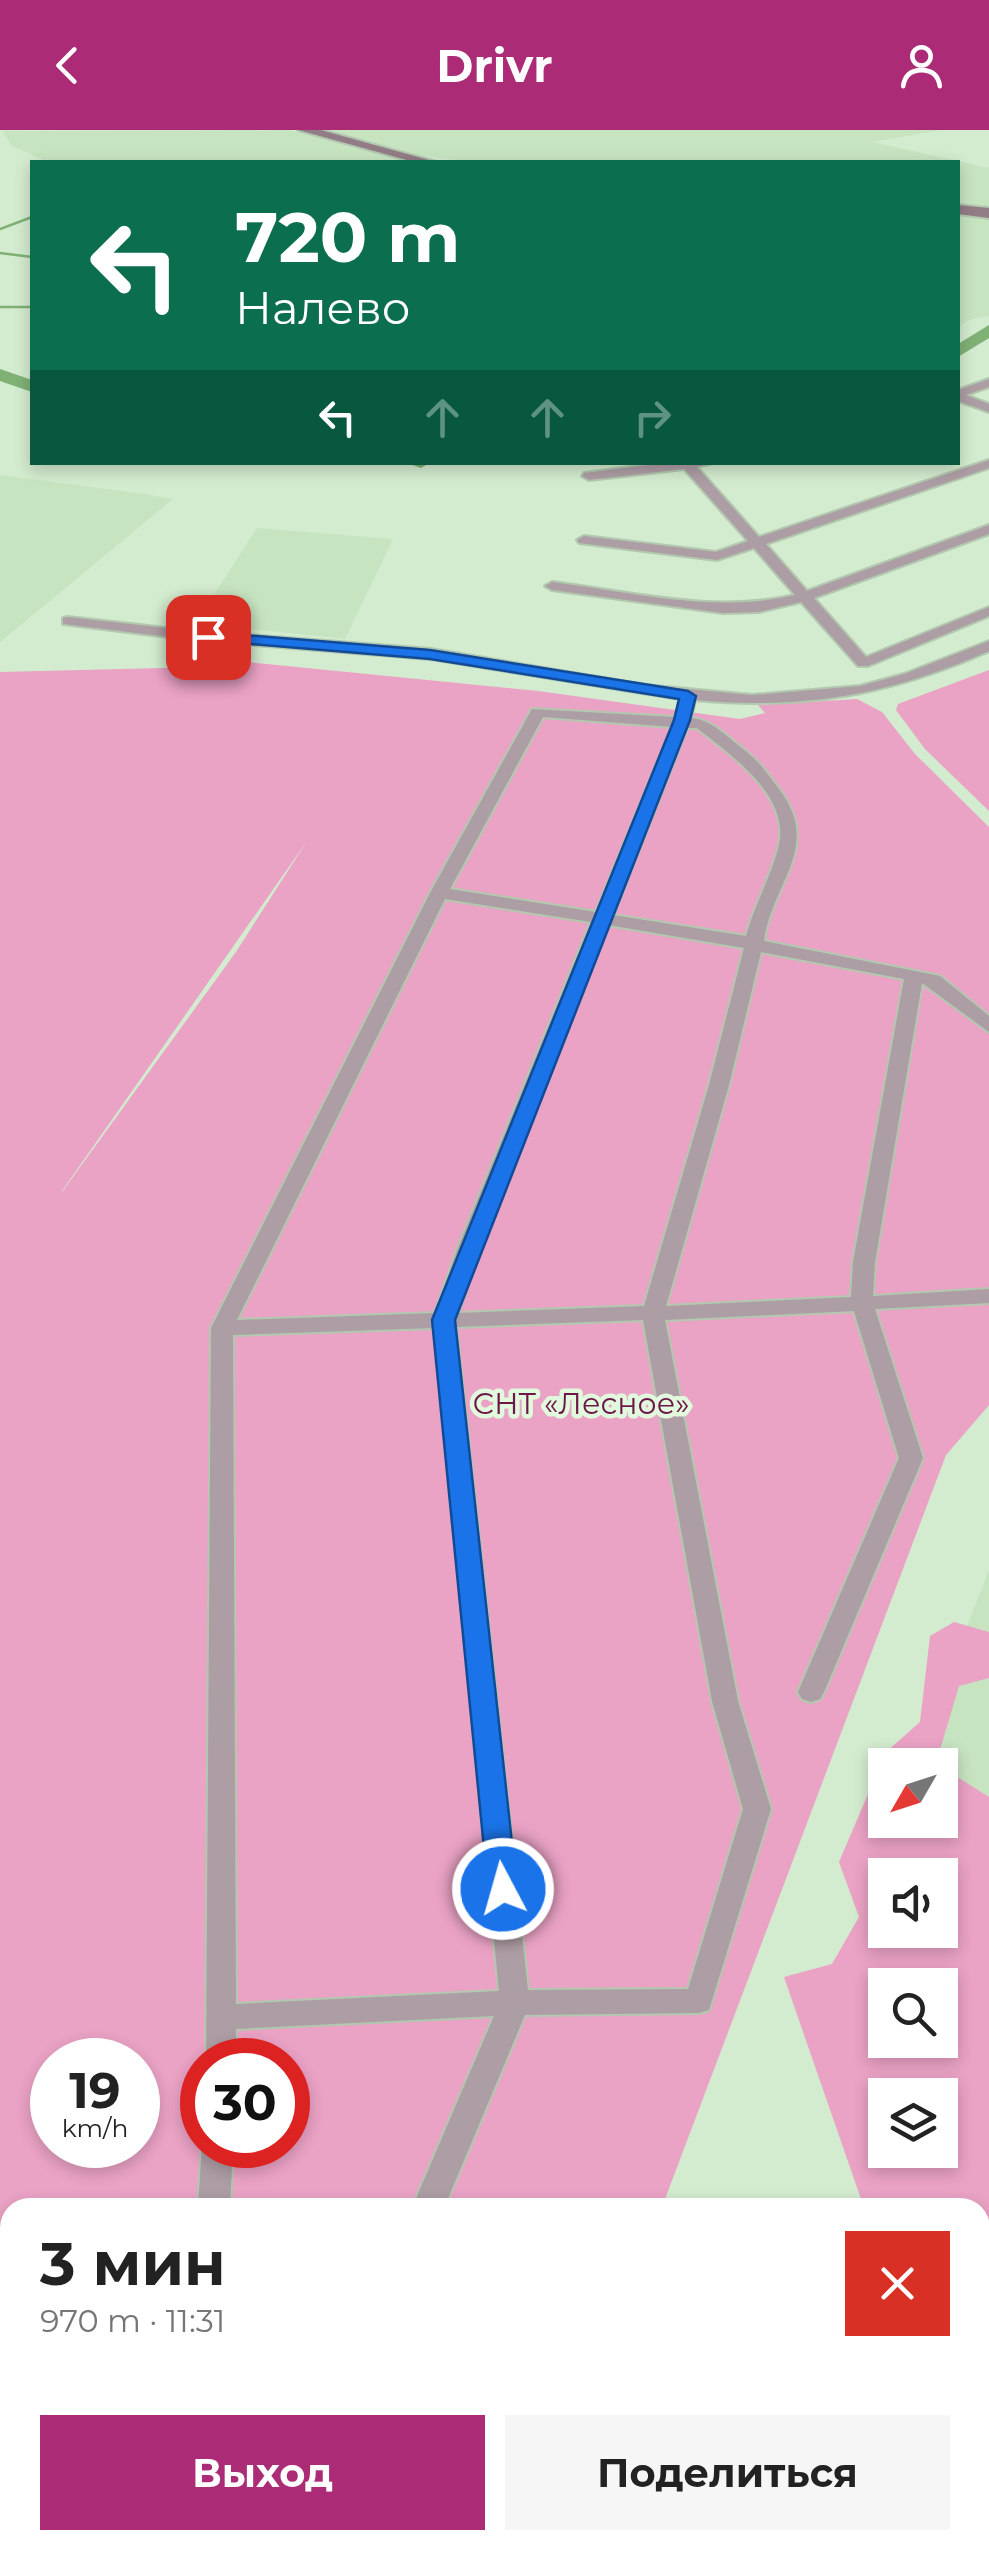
<!DOCTYPE html>
<html lang="ru">
<meta charset="utf-8">
<style>
:root{--surface:#fff;--page:#f6f6f6;--text:#222;--muted:#767676;--accent:#ac2b77}
body{margin:0;font-family:Montserrat,sans-serif;background:var(--page);color:var(--text);height:100vh;display:flex;flex-direction:column;font-size:38px;white-space:nowrap}
*{box-sizing:border-box;margin:0}
p{font-size:32px;color:var(--muted)}
.icon{flex:none;width:55px;height:55px;fill:none;stroke:currentColor;stroke-width:2;stroke-linecap:round;stroke-linejoin:round}
.map{position:relative;flex:1;overflow:hidden}
.side{position:absolute;left:0px;top:2068px;width:990px;height:352px;display:flex;flex-direction:column;background:var(--surface);border-radius:30px 30px 0 0;box-shadow:0 5px 15px #0003}
.side>*{flex:none}
.guide{position:absolute;left:30px;top:30px;width:930px;height:305px;border-radius:0px;box-shadow:0 5px 15px #0003;background:#0b6e4f;color:#fff;overflow:hidden}
.needle{width:65px;rotate:231deg}
.tools{position:absolute;left:868px;top:1618px;display:grid;gap:20px}
.tools a{display:grid;place-items:center;width:90px;height:90px;border-radius:0px;background:var(--surface);box-shadow:0 5px 15px #0003;font-size:50px}
.speed{position:absolute;left:30px;top:1908px;display:flex;gap:20px;font-size:50px;font-weight:700;text-align:center}
.speed>*{display:grid;place-content:center;width:130px;height:130px;border-radius:50%;background:var(--surface);box-shadow:0 5px 15px #0003;line-height:1}
.speed small{font-size:25px;font-weight:400}
.speed .limit{border:15px solid #d22;background:#fff;color:#111}
.pin{position:absolute;display:grid;place-items:center;width:85px;height:85px;color:#fff;margin:-42px;border-radius:20px;box-shadow:0 5px 15px #0006}
.me{position:absolute;width:110px;margin:-55px;rotate:354deg;stroke-linejoin:round;filter:drop-shadow(0 0 8px #0008)}
.turn{display:flex;align-items:center;gap:35px;height:210px;padding:0 40px;font-size:45px}
.turn .icon{width:130px;height:130px;stroke-width:2.5}
.turn b{display:block;font-size:70px;line-height:85px}
.lanes{display:flex;align-items:center;height:95px;padding:0 40px;background:#0003;justify-content:center;gap:50px;direction:ltr}
.lanes .off{opacity:.35}
.round{display:grid;place-items:center;flex:none;width:105px;height:105px;border-radius:0px;background:var(--page)}
.headline{display:flex;align-items:center;justify-content:space-between;height:170px;padding:0 40px}
h1{font-size:60px;font-weight:700;line-height:75px}
.cta{display:flex;gap:20px;margin-top:auto;padding:20px 40px}
.cta a{flex:1;height:115px;border-radius:0px;background:var(--accent);color:#fff;font-size:40px;font-weight:700;line-height:115px;text-align:center}
.cta a+a{background:var(--page);color:var(--text)}
header{display:flex;justify-content:space-between;align-items:center;height:130px;padding:0 40px;background:var(--accent);color:#fff;font-size:45px;font-weight:700}
.map>svg:first-child{display:block}
</style>
<header><svg class="icon" aria-label="back" viewBox="0 0 24 24"><path d="M15 5l-7 7 7 7"/></svg>Drivr<svg class="icon" aria-label="person" viewBox="0 0 24 24"><circle cx="12" cy="8" r="4"/><path d="M4 21q1-7 8-7t8 7"/></svg></header>
<div class="map">
<svg width="989" height="2419" viewBox="0 0 989 2419">
<rect width="100%" height="100%" fill="#d3ebcf"/>
<!-- built -->
<g fill="#c7e4c1">
<polygon points="290,0 406,32 48,32 12,16 3,1"/>
<polygon points="325,0 940,0 873,12 989,38 989,77 958,75 958,32 472,32 419,25"/>
<polygon points="958,86 989,89 989,186 969,190 958,197"/>
<polygon points="0,345 138,363 173,369 0,512"/>
<polygon points="257,398 393,409 345,509 196,493"/>
<polygon points="989,1440 989,1833 940,1800 940,1745 885,1745 856,1778 891,1690 940,1690 940,1635 913,1635"/>
</g>
<!-- green -->
<g fill="#eaa2c5" fill-rule="evenodd">
<path d="M237,531L538,561L740,589L765,583L758,575L857,569L882,582L915,624L989,697V1275L946,1325L662,2077L10,2078V2410H537L533,2419H0V542L203,537ZM307,711L236,822L62,1062V1061ZM52,1930H138V2015H52ZM202,1930H288V2015H202Z"/>
<polygon points="989,540 989,681 925,619 896,580 898,574"/>
<path d="M954,1492L989,1502V1548L959,1556L936,1633L939,1635H885V1690H940V1636L989,1667V2144L980,2141V2078L868,2077L861,2069L784,1847L832,1834L859,1787L839,1732L886,1622L920,1592L930,1506ZM940,1745V1800H885V1745ZM940,1855V1910H885V1855ZM885,1965H940V2020H885Z"/>
</g>
<g fill="none" stroke-linecap="round" stroke-linejoin="round">
<!-- stream -->
<g stroke="#7fb175" stroke-width="2.5">
<polyline points="0,99 32,87"/>
<polyline points="0,123 32,127"/>
<polyline points="0,177 32,177"/>
</g>
<!-- river -->
<g fill="#7fb175" fill-rule="evenodd">
<polygon points="989,195 989,208 958,227 958,214"/>
<polygon points="0,239 32,250 32,262 0,251"/>
<polygon points="404,332 431,332 421,338"/>
</g>
<defs>
<g id="minor">
<polygon points="989,249 989,257 966,265 989,274 989,282 958,271 958,260"/>
<path d="M989,330V338L766,414L807,461L989,395V404L814,468L866,527L989,477V486L868,536H858L801,472L759,482L723,483L552,460L545,456L552,452C632,462 715,484 795,465L754,418L717,430L579,413L577,410L584,406L716,422L748,411L684,339L589,350L582,346L584,343L671,332H716L697,337L759,407Z"/>
<path d="M68,487L193,501L431,519L644,555L752,565L860,556L904,544L989,511V521C889,565 804,580 695,570L691,588C712,590 726,606 743,619C758,630 768,644 779,659C823,717 772,752 764,811L940,846L989,886V902L922,853L875,1132L873,1166L989,1159V1173L875,1179L923,1328L824,1562L820,1569L811,1572L802,1569L798,1562L899,1328L854,1181L665,1190L738,1571L771,1679L709,1880L699,1883L525,1885L444,2078H412L494,1886L236,1899V1930H206L211,1198L430,763L532,579L675,587L680,569L431,529L193,510L63,494V488ZM543,587L672,597L596,782L450,759ZM687,598H697C732,626 793,667 778,719C770,749 754,776 746,806L613,785ZM445,769L591,792L457,1120L435,1183L237,1190ZM608,795L744,818L709,955L644,1176L458,1183L479,1120ZM761,822L904,849L853,1132L851,1167L666,1176L729,955ZM643,1190L712,1571L743,1679L688,1859L528,1860L456,1197ZM434,1198L499,1861L236,1874L233,1205Z"/>
<polygon points="202,2013 233,2015 230,2078 198,2078"/>
<rect x="195" y="2410" width="36" height="9"/>
<polygon points="272,2410 308,2410 304,2419 268,2419"/>
</g>
<g id="secondary">
<polygon points="298,0 321,0 436,32 414,32"/>
<polygon points="958,75 989,78 989,88 958,84"/>
</g>
</defs>
<!-- minor casing -->
<use href="#minor" stroke="#b2c8af" stroke-width="4"/>
<!-- secondary casing -->
<use href="#secondary" stroke="#b2c8af" stroke-width="4"/>
<!-- minor -->
<use href="#minor" fill="#ad9da4" fill-rule="evenodd"/>
<!-- secondary -->
<use href="#secondary" fill="#927c86" fill-rule="evenodd"/>
</g>
<!-- route -->
<polygon fill="#1a73e8" stroke="#114b97" stroke-width="2.5" points="208,502 430,520 688,561 696,566 690,590 455,1190 517,1759 513,1767 503,1770 493,1767 488,1759 432,1190 674,590 679,569 430,529 202,510 202,504"/>
<g text-anchor="middle" dominant-baseline="central" stroke-width="9" stroke-linejoin="round" paint-order="stroke">
<!-- park labels -->
<g font-size="30" fill="#6e164a" stroke="#e1f9dc">
<text x="581" y="1273">СНТ «Лесное»</text>
</g>
</g>
</svg>
<div class="tools">
<a><svg class="needle" viewBox="-14 -14 28 28"><path d="M0-13l5 13h-10z" fill="#e53935"/><path d="M0 13l5-13h-10z" fill="#767676"/></svg></a>
<a><svg class="icon" aria-label="sound" viewBox="0 0 24 24"><path d="M4 9h4l5-4v14l-5-4H4zM17 9q2 3 0 6"/></svg></a>
<a><svg class="icon" aria-label="search" viewBox="0 0 24 24"><circle cx="10" cy="10" r="6"/><path d="M15 15l6 6"/></svg></a>
<a><svg class="icon" aria-label="layers" viewBox="0 0 24 24"><path d="M12 4l9 5-9 5-9-5zM3 14l9 5 9-5"/></svg></a>
</div>
<div class="speed"><div>19<small>km/h</small></div><div class="limit">30</div></div>
<div class="pin" style="left:208px;top:507px;background:#d93025"><svg class="icon" aria-label="arrive" viewBox="0 0 24 24"><path d="M6 21V4h12l-3 4 3 4H6"/></svg></div>
<svg class="me" style="left:503px;top:1759px" viewBox="-20 -20 40 40"><circle r="17" fill="#1a73e8" stroke="#fff" stroke-width="3"/><path d="M0-11L8 9 0 5-8 9z" fill="#fff"/></svg>
<div class="guide">
<div class="turn"><svg class="icon" aria-label="left" viewBox="0 0 24 24"><path d="M17 20v-9H6M10 6l-5 5 5 5"/></svg><div><b>720 m</b>Налево</div></div>
<div class="lanes"><svg class="icon" aria-label="left" viewBox="0 0 24 24"><path d="M17 20v-9H6M10 6l-5 5 5 5"/></svg><svg class="icon off" aria-label="ahead" viewBox="0 0 24 24"><path d="M12 20V5M6 11l6-6 6 6"/></svg><svg class="icon off" aria-label="ahead" viewBox="0 0 24 24"><path d="M12 20V5M6 11l6-6 6 6"/></svg><svg class="icon off" aria-label="right" viewBox="0 0 24 24"><path d="M7 20v-9h11M14 6l5 5-5 5"/></svg></div>
</div>
<section class="side">
<div class="headline"><div><h1>3 мин</h1><p>970 m · 11:31</p></div><a class="round" style="background:#d93025;color:#fff"><svg class="icon" aria-label="close" viewBox="0 0 24 24"><path d="M6 6l12 12M18 6L6 18"/></svg></a></div>
<div class="cta"><a>Выход</a><a>Поделиться</a></div>
</section>
</div>
